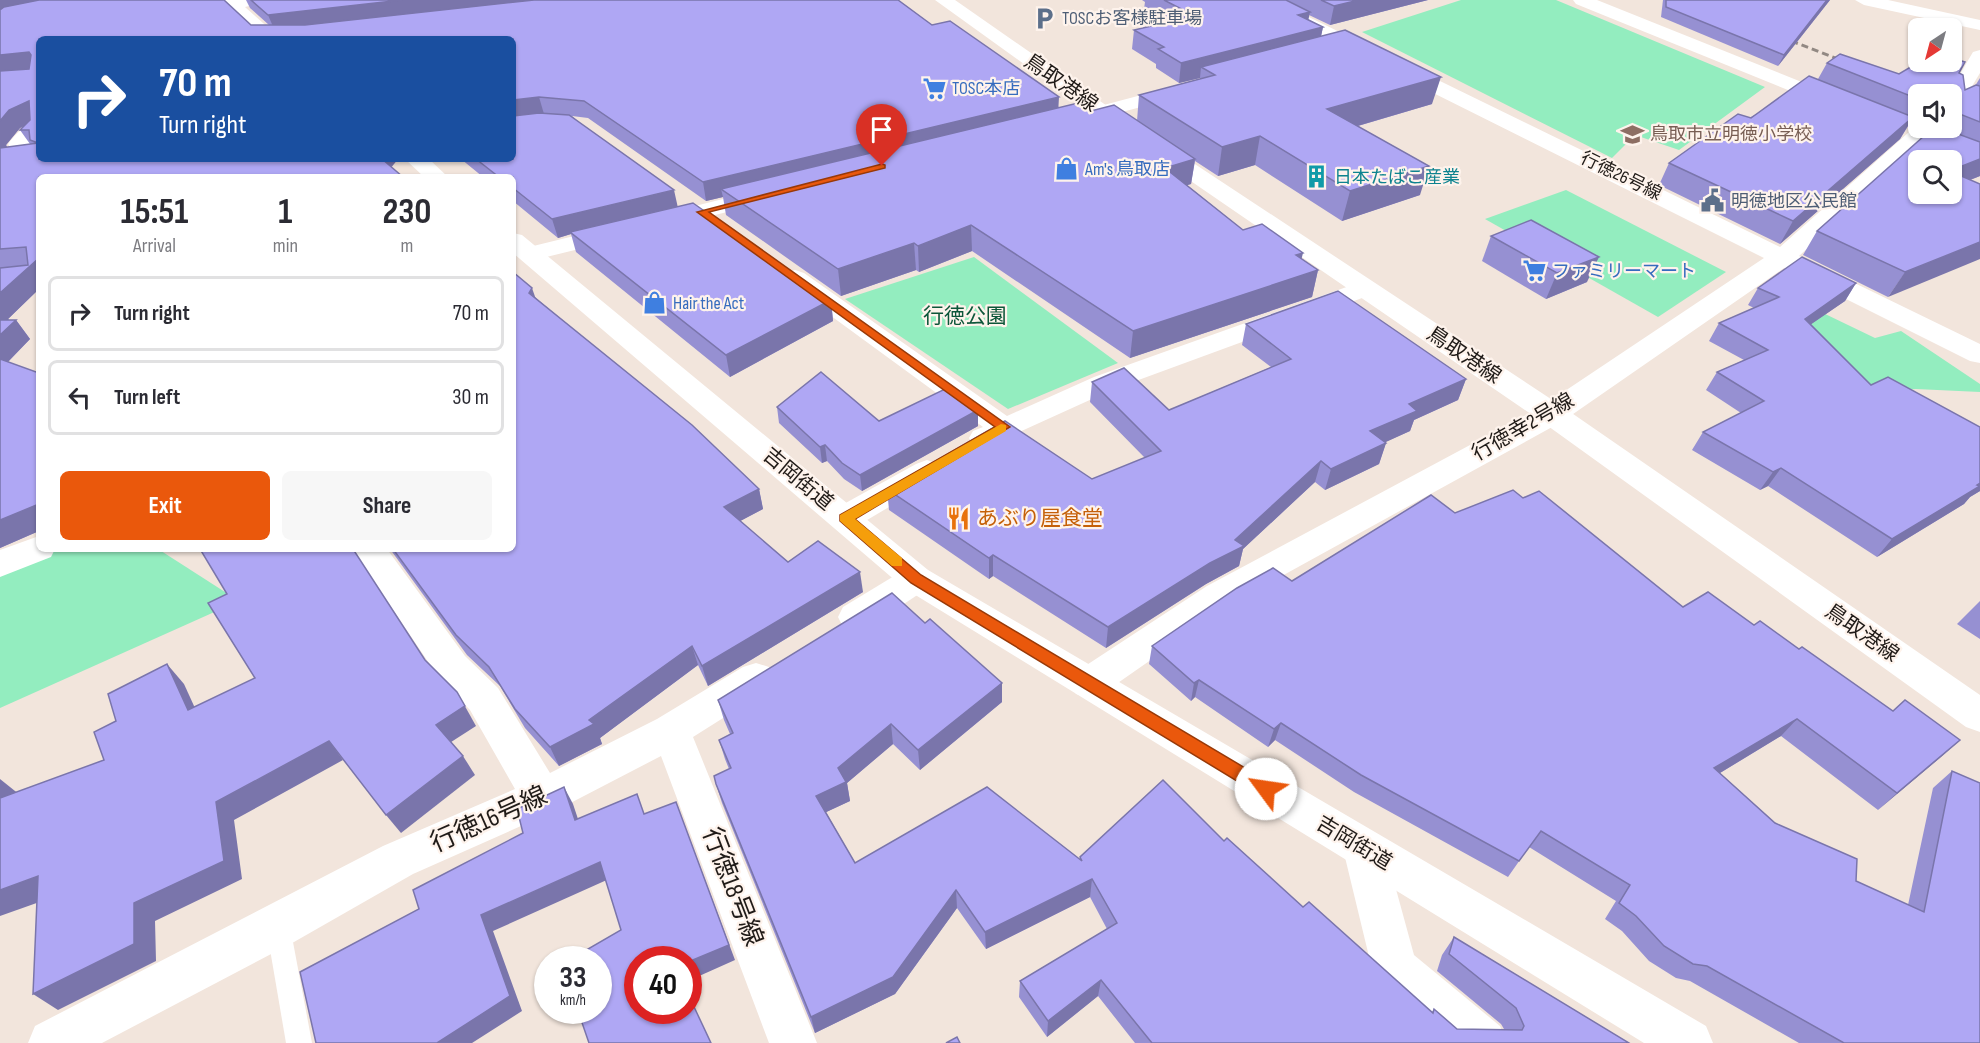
<!DOCTYPE html>
<meta charset="utf-8">
<style>
:root{--surface:#fff;--page:#f7f7f7;--text:#2b2b33;--muted:#7c7c81;--line:#e1e1e2;--accent:#ea580c}
body{margin:0;font-family:"Sofia Sans Condensed","Noto Sans JP",sans-serif;background:var(--page);color:var(--text);height:100vh;display:flex;flex-direction:column;font-size:22px;white-space:nowrap}
*{box-sizing:border-box;margin:0}
p{font-size:20px;color:var(--muted)}
.icon{flex:none;width:33px;height:33px;fill:none;stroke:currentColor;stroke-width:2;stroke-linecap:round;stroke-linejoin:round}
.map{position:relative;flex:1;overflow:hidden}
.panel{position:absolute;left:36px;top:174px;width:480px;height:378px;display:flex;flex-direction:column;background:var(--surface);border-radius:9px;box-shadow:0 2px 4px #0004}
.panel>*{flex:none}
.hud{position:absolute;left:36px;top:36px;width:480px;height:126px;border-radius:9px;box-shadow:0 2px 4px #0004;background:#1a4fa0;color:#fff;overflow:hidden}
.needle{width:39px;rotate:216deg}
.controls{position:absolute;left:1908px;top:18px;display:grid;gap:12px}
.controls a{display:grid;place-items:center;width:54px;height:54px;border-radius:9px;background:var(--surface);box-shadow:0 2px 4px #0004;font-size:30px}
.speed{position:absolute;left:534px;top:946px;display:flex;gap:12px;font-size:30px;font-weight:700;text-align:center}
.speed>*{display:grid;place-content:center;width:78px;height:78px;border-radius:50%;background:var(--surface);box-shadow:0 2px 4px #0004;line-height:1}
.speed small{font-size:15px;font-weight:400}
.speed .limit{border:9px solid #d22;background:#fff;color:#111}
.pin{position:absolute;display:grid;place-items:center;width:51px;height:51px;color:#fff;margin:-62px -26px;border-radius:50% 50% 50% 0;rotate:-45deg;box-shadow:0 0 6px #0007}
.pin .icon{rotate:45deg}
.me{position:absolute;width:66px;margin:-33px;rotate:301deg;stroke-linejoin:round;filter:drop-shadow(0 0 4px #0008)}
.turn{display:flex;align-items:center;gap:21px;height:126px;padding:0 24px;font-size:27px}
.turn .icon{width:78px;height:78px;stroke-width:2.5}
.turn b{display:block;font-size:42px;line-height:51px}
.eta{display:flex;justify-content:space-evenly;align-items:center;height:102px;text-align:center}
.eta b{font-size:36px;font-weight:700;line-height:42px}
.cta{display:flex;gap:12px;margin-top:auto;padding:12px 24px}
.cta a{flex:1;height:69px;border-radius:9px;background:var(--accent);color:#fff;font-size:24px;font-weight:700;line-height:69px;text-align:center}
.cta a+a{background:var(--page);color:var(--text)}
ul{padding:0;list-style:none}
li{display:flex;align-items:center;gap:18px;height:75px;margin:0 12px 9px;padding:0 12px;border:3px solid var(--line);border-radius:9px}
li div{flex:1}
li b{display:block;font-size:22px}
li em{font-style:normal}
.map>svg:first-child{display:block}
</style>
<div class="map">
<svg width="1980" height="1043" viewBox="0 0 1980 1043">
<rect width="100%" height="100%" fill="#f2e5dc"/>
<!-- green -->
<g fill="#93edbf">
<polygon points="1461,0 1556,0 1765,87 1679,150 1635,135 1612,158 1362,32"/>
<polygon points="1566,190 1726,272 1658,317 1485,219"/>
<polygon points="974,257 1118,363 1008,409 845,299"/>
<polygon points="1821,312 1875,338 1901,331 1980,384 1980,392 1916,389 1857,392 1806,329"/>
<polygon points="58,549 158,549 239,601 0,708 0,572"/>
</g>
<g fill="none" stroke-linecap="round" stroke-linejoin="round">
<!-- lane -->
<polygon fill="#fff" fill-rule="evenodd" points="278,914 287,918 290,926 312,1043 286,1043 266,926 269,918"/>
<!-- street -->
<g fill="#fff" fill-rule="evenodd">
<polygon points="232,0 260,0 257,4 233,10 224,5"/>
<polygon points="1252,0 1274,0 1780,247 1918,124 1918,128 1937,128 1799,256 1980,344 1980,363 1970,361 1784,268 1563,421 1231,604 1102,694 1089,698 1076,694 1070,683 1076,672 1207,586 1541,407 1764,258 1255,4"/>
<polygon points="1573,0 1597,0 1844,99 1847,103 1844,107 1830,107 1576,4"/>
<polygon points="1980,50 1980,73 1959,108 1952,110 1952,94 1948,94 1973,52"/>
<polygon points="1183,84 1190,86 1193,90 1190,94 1073,125 1066,123 1063,119 1066,115"/>
<path d="M39,120V137L27,149H11L8,144C15,134 27,123 39,120Z"/>
<polygon points="767,188 775,190 779,195 775,200 663,228 655,226 651,221 655,216"/>
<polygon points="615,226 624,228 627,233 624,238 530,261 521,259 518,254 521,249"/>
<polygon points="795,270 804,273 1007,416 1094,377 1355,284 1364,281 1373,284 1377,289 1373,294 1114,389 984,448 973,445 969,438 973,431 983,427 786,283 782,278 786,273"/>
<polygon points="927,460 938,464 943,471 938,478 857,526 845,530 833,526 829,518 833,510 916,464"/>
<polygon points="39,536 39,549 55,549 51,557 0,577 0,550"/>
<polygon points="352,549 387,549 465,656 498,688 550,773 657,719 743,667 756,663 769,667 775,678 769,689 693,737 817,1043 769,1043 661,756 557,810 413,874 294,942 102,1043 28,1043 35,1026 383,846 515,789 470,710 439,678"/>
<polygon points="916,566 928,570 933,579 928,588 869,627 856,631 843,627 838,617 843,607 904,570"/>
<polygon points="1364,829 1379,835 1385,849 1414,955 1500,1026 1507,1043 1446,1043 1379,985 1372,969 1343,849 1349,835"/>
</g>
<!-- secondary -->
<g fill="#fff" fill-rule="evenodd">
<polygon points="218,0 237,0 281,39 261,39"/>
<polygon points="405,159 429,159 448,177 424,177"/>
<polygon points="513,233 522,235 928,570 1706,1026 1713,1043 1644,1043 904,588 513,253"/>
</g>
<!-- primary -->
<g fill="#fff" fill-rule="evenodd">
<polygon points="935,0 955,0 1110,108 1563,407 1980,695 1980,732 1966,727 1541,421 1096,116"/>
<polygon points="1855,0 1888,0 1980,20 1980,30 1864,5"/>
</g>
<!-- rail -->
<polyline stroke="#928983" stroke-width="3" stroke-dasharray="7 4" stroke-linecap="butt" points="1781,37 1851,64"/>
</g>
<!-- wall -->
<g fill="#9690d2" fill-rule="evenodd">
<path d="M0,0L251,25H269L250,8L246,0H898L932,25L1059,107L1091,111L1137,121L1139,95L1200,79V78L1179,83L1156,68V64L1132,49L1134,30L1168,22L1144,9L1145,2L1142,0H1428L1330,25L1309,15L1308,19L1323,27L1321,36L1432,104L1358,126L1420,195L1342,221L1255,165L1218,176L1195,161L1191,184L1187,185L1243,230L1301,259L1318,270L1312,297L1130,358L972,251L919,272L916,270L841,296L726,215L723,197L706,201L588,118L572,116L677,206L831,300L833,321L730,377L576,252L571,234L558,238L513,201V177H483L461,159H513V39L39,159H398L391,167L39,177V289L8,319L9,320H16L30,339L8,362L39,531L0,548ZM24,126L20,130L30,144L7,147L6,145L20,128Z"/>
<polygon points="1663,0 1830,0 1778,66 1661,17"/>
<polygon points="1827,63 1899,74 1959,73 1965,90 1975,86 1980,78 1980,176 1970,180 1888,297 1803,255 1817,231 1933,128 1952,128 1952,94 1918,94 1918,123 1918,122 1914,124 1910,123 1900,139 1780,244 1659,185 1669,163 1818,79"/>
<polygon points="1491,236 1587,282 1546,299 1482,261"/>
<polygon points="1856,283 1845,301 1811,324 1871,385 1980,427 1980,491 1970,497 1964,504 1877,557 1768,486 1760,490 1692,450 1703,432 1741,413 1706,390 1717,372 1744,360 1709,341 1719,323 1754,308 1748,305 1758,288"/>
<polygon points="535,297 759,489 763,509 740,521 788,562 863,592 708,686 698,665 600,738 602,744 559,766 525,728 500,686 467,655 390,549 513,549"/>
<polygon points="1246,324 1466,379 1458,400 1414,420 1410,431 1385,442 1386,443 1379,464 1325,490 1315,482 1243,549 1239,566 1206,584 1106,648 993,576 989,579 889,510 887,489 1092,479 1145,458 1090,402 1092,382 1169,410 1271,367 1242,345"/>
<polygon points="777,407 879,421 978,410 978,426 862,491 844,479 827,461 822,463 779,423"/>
<polygon points="1523,498 1683,607 1754,625 1799,649 1893,711 1960,740 1878,810 1781,736 1720,773 1775,823 1856,881 1908,905 1933,788 1952,771 1980,1043 1799,1043 1690,981 1676,978 1649,961 1622,931 1605,919 1616,901 1529,847 1508,877 1354,792 1275,740 1268,747 1195,697 1191,701 1149,664 1152,646 1292,581 1455,513"/>
<polygon points="1980,601 1980,639 1957,624"/>
<polygon points="925,623 1002,683 1002,702 920,770 893,744 847,783 850,801 826,812 855,863 1080,859 1080,857 1224,841 1303,907 1432,1012 1434,1009 1457,1029 1504,1029 1501,1024 1437,971 1442,955 1454,937 1629,1043 1135,1043 1098,996 1047,1037 1019,997 1020,981 1107,929 1090,897 986,949 957,908 895,994 815,1033 722,803 716,784 729,769 725,759 719,740 730,734 724,720 718,700"/>
</g>
<!-- shaded-wall -->
<g fill="#7a75ab">
<polygon points="0,0 50,0 0,12"/>
<polygon points="402,0 542,0 275,31 268,15"/>
<polygon points="1359,0 1428,0 1330,25 1334,6"/>
<polygon points="1827,0 1830,0 1778,66 1784,55"/>
<polygon points="1310,12 1306,31 1298,15"/>
<polygon points="1323,27 1319,46 1201,67 1200,78 1179,83 1181,63"/>
<polygon points="29,52 39,69 0,73 0,55"/>
<polygon points="1441,77 1432,104 1320,137 1327,109"/>
<polygon points="539,97 544,114 513,118 513,100"/>
<polygon points="1059,97 1058,114 721,189 723,197 706,201 703,182"/>
<polygon points="29,101 39,119 20,128 6,145 8,149 0,151 0,121 9,110"/>
<polygon points="1913,117 1900,139 1780,244 1793,221"/>
<polygon points="1260,136 1255,165 1218,176 1222,147"/>
<polygon points="379,159 398,159 386,174"/>
<polygon points="1195,159 1191,184 1162,193 1165,168"/>
<polygon points="1980,159 1980,176 1952,187 1952,170"/>
<polygon points="1429,166 1420,195 1342,221 1350,191"/>
<polygon points="674,190 678,208 570,232 571,234 558,238 552,219"/>
<polygon points="971,225 972,251 919,272 918,246"/>
<polygon points="1980,242 1980,259 1888,297 1905,272"/>
<polygon points="914,243 916,270 841,296 838,269"/>
<polygon points="1303,253 1297,277 1318,270 1312,297 1130,358 1133,331 1296,255"/>
<polygon points="1599,257 1587,282 1546,299 1557,273"/>
<polygon points="39,258 39,289 8,319 12,324 16,320 30,339 0,370 0,293"/>
<polygon points="1856,283 1845,301 1794,336 1805,319"/>
<polygon points="532,288 539,308 529,293"/>
<polygon points="831,300 833,321 730,377 726,355"/>
<polygon points="1466,379 1458,400 1414,420 1410,431 1364,452 1370,431 1409,404"/>
<polygon points="978,410 978,426 862,491 860,475"/>
<polygon points="1386,443 1379,464 1325,490 1331,469"/>
<polygon points="825,445 827,461 822,463 820,447"/>
<polygon points="1321,461 1315,482 1243,549 1239,566 1206,584 1106,648 1108,627 1235,540"/>
<polygon points="1781,468 1768,486 1760,490 1773,472"/>
<polygon points="1980,483 1980,491 1970,497 1964,504 1877,557 1892,539"/>
<polygon points="759,489 763,509 729,527 724,507"/>
<polygon points="39,504 39,531 0,548 0,520"/>
<polygon points="993,555 993,576 989,579 989,558"/>
<polygon points="860,572 863,592 708,686 702,666"/>
<polygon points="692,646 698,665 600,738 602,744 559,766 550,747 589,720"/>
<polygon points="167,664 184,684 205,730 188,710"/>
<polygon points="1199,680 1195,697 1191,701 1194,683"/>
<polygon points="1002,683 1002,702 920,770 918,750"/>
<polygon points="457,692 476,726 448,744 436,725"/>
<polygon points="1797,719 1781,736 1700,785 1714,768"/>
<polygon points="1281,723 1275,740 1268,747 1274,729"/>
<polygon points="891,724 893,744 847,783 850,801 820,815 816,796 838,768"/>
<polygon points="1960,740 1941,757 1878,810 1897,793"/>
<polygon points="329,741 343,760 234,820 242,879 155,921 156,961 58,1010 33,994 134,903 216,802"/>
<polygon points="463,756 475,775 401,833 386,815"/>
<polygon points="0,779 20,795 0,808"/>
<polygon points="564,787 573,804 584,837 575,820"/>
<polygon points="676,802 735,960 688,981 688,962"/>
<polygon points="600,862 609,879 493,931 522,1011 472,1043 437,1043 481,915"/>
<polygon points="38,876 62,894 0,916 0,890"/>
<polygon points="1092,879 1090,897 986,949 985,932"/>
<polygon points="956,890 957,908 895,994 815,1033 811,1017"/>
<polygon points="1101,980 1098,996 1047,1037 1048,1021"/>
</g>
<!-- building -->
<g fill="#afa7f4" stroke="#7a75ab" stroke-width="1.5">
<polygon points="39,0 224,0 251,25 305,25 534,0 898,0 932,25 950,21 1059,97 703,182 584,101 539,97 513,100 513,39 39,39 39,159 382,159 403,177 39,177 39,258 0,293 0,268 28,265 26,247 0,249 0,148 38,143 30,140 29,130 20,130 30,120 29,101 9,110 0,121 0,71 29,69 31,55 29,52 0,55 0,10 4,7"/>
<polygon points="251,0 402,0 268,15"/>
<polygon points="1164,0 1286,0 1310,12 1298,15 1323,27 1181,63 1158,49 1164,47 1134,30 1195,16"/>
<polygon points="1321,0 1359,0 1334,6"/>
<polygon points="1666,0 1827,0 1784,55 1666,7"/>
<polygon points="1345,30 1441,77 1327,109 1429,166 1350,191 1260,136 1222,147 1139,95 1215,75 1201,67"/>
<polygon points="1840,54 1899,74 1919,62 1952,62 1952,58 1965,62 1959,73 1963,75 1965,90 1976,85 1980,86 1980,122 1952,111 1953,104 1952,104 1952,94 1918,94 1918,99 1827,63"/>
<polygon points="1809,76 1913,117 1793,221 1669,163 1738,114 1751,118"/>
<polygon points="1078,103 1091,111 1114,105 1195,159 1165,168 1243,230 1262,224 1303,253 1296,255 1318,270 1133,331 971,225 918,246 914,243 838,269 721,189"/>
<polygon points="539,113 569,115 674,190 552,219 513,188 513,177 499,177 476,159 513,159 513,116"/>
<polygon points="1933,128 1942,128 1980,142 1980,159 1952,170 1952,160 1918,160 1918,194 1952,194 1952,172 1980,184 1980,242 1905,272 1817,231"/>
<polygon points="693,203 831,300 726,355 570,232"/>
<polygon points="1531,220 1599,257 1557,273 1491,236"/>
<polygon points="1802,257 1856,283 1805,319 1871,385 1888,377 1980,427 1980,483 1977,485 1980,486 1892,539 1781,468 1773,472 1703,432 1764,401 1717,372 1768,350 1719,323 1779,297 1758,288"/>
<polygon points="513,272 532,288 529,293 692,425 759,489 724,507 788,562 818,541 860,572 702,666 692,646 589,720 594,724 550,747 515,709 489,667 456,635 393,549 513,549"/>
<polygon points="1338,291 1466,379 1409,404 1417,411 1370,431 1386,443 1331,469 1321,461 1235,540 1244,546 1210,563 1108,627 993,555 989,558 887,489 1005,421 1092,479 1161,451 1092,382 1124,368 1169,410 1291,359 1246,324"/>
<polygon points="0,320 16,320 0,335"/>
<polygon points="0,359 39,373 39,504 0,520"/>
<polygon points="821,372 879,421 947,388 978,410 860,475 842,463 825,445 820,447 777,407"/>
<polygon points="1513,490 1523,498 1539,491 1683,607 1708,592 1754,625 1760,621 1799,649 1802,647 1893,711 1905,700 1960,740 1897,793 1797,719 1714,768 1775,823 1857,859 1856,881 1924,912 1952,771 1980,783 1980,1043 1844,1043 1707,966 1693,964 1664,946 1636,916 1619,903 1630,885 1541,831 1519,861 1361,775 1281,723 1274,729 1199,680 1194,683 1152,646 1237,588 1273,568 1292,581 1431,495 1455,513"/>
<polygon points="200,549 353,549 425,660 457,692 465,706 436,725 463,756 386,815 329,741 216,802 224,861 134,903 134,944 33,994 38,876 0,890 0,798 104,760 94,732 116,721 108,694 167,664 188,710 255,678 208,603 227,594"/>
<polygon points="892,593 925,623 930,619 1002,683 918,750 891,724 838,768 846,782 816,796 855,863 987,787 1082,861 1080,857 1163,780 1224,841 1227,838 1303,907 1309,902 1433,1013 1434,1009 1457,1029 1522,1030 1524,1026 1516,1008 1449,954 1454,937 1629,1043 1152,1043 1101,980 1048,1021 1020,981 1117,923 1092,879 985,932 956,890 893,977 811,1017 716,784 714,776 731,768 719,740 733,733 718,700"/>
<polygon points="564,787 575,820 637,794 644,814 676,802 729,945 688,962 688,960 638,960 638,1011 688,1011 688,994 711,1043 589,1043 578,1011 598,1011 598,960 569,960 621,930 600,862 481,915 510,996 437,1043 316,1043 300,972 419,909 413,890 523,833 517,809"/>
<polygon points="957,1037 960,1043 946,1043"/>
</g>
<!-- route -->
<polygon fill="#ea580c" stroke="#983908" stroke-width="1.5" points="882,164 885,165 885,168 709,212 1010,427 855,519 921,575 1272,784 1275,789 1272,795 1266,797 1260,795 911,583 840,521 840,515 995,427 697,212"/>
<!-- slow -->
<polygon fill="#f59e0b" points="1001,424 1006,425 1006,431 855,519 902,558 902,566 892,566 840,521 840,515"/>
<!-- icons -->
<defs>
<symbol id="parking-bare" viewBox="-9 -9 18 18"><path d="M-3.5-5.5H1a3.5 3.5 0 0 1 0 7H-1V5.5H-3.5ZM-1-3.4V-.6H.8a1.4 1.4 0 0 0 0-2.8Z" fill="#5c6f8a" stroke="#fef3ec" stroke-width="2.5" paint-order="stroke"/></symbol>
<symbol id="supermarket-bare" viewBox="-9 -9 18 18"><path d="M-6-5.5h2.5l.6 2H6L4.5 2H-2.5L-4.4-4H-6ZM-1.5 3.2a1.3 1.3 0 1 0 .1 0ZM3 3.2a1.3 1.3 0 1 0 .1 0Z" fill="#3f7fe0" stroke="#fef3ec" stroke-width="2.5" paint-order="stroke"/></symbol>
<symbol id="school-bare" viewBox="-9 -9 18 18"><path d="M0-5L7-2L0 1L-7-2ZM-4 1L0 2.5L4 1V4Q0 6-4 4Z" fill="#8d6e63" stroke="#fef3ec" stroke-width="2.5" paint-order="stroke"/></symbol>
<symbol id="shop-bare" viewBox="-9 -9 18 18"><path d="M-5-2.5h2.3a2.7 3.5 0 0 1 5.4 0H5L5.5 6h-11ZM-1.5-2.5h3a1.5 2.3 0 0 0-3 0Z" fill="#3f7fe0" stroke="#fef3ec" stroke-width="2.5" paint-order="stroke"/></symbol>
<symbol id="building-bare" viewBox="-9 -9 18 18"><path d="M-4-6H4V6H1V3H-1V6H-4ZM-2.5-4.3h1.7v1.8h-1.7ZM.8-4.3h1.7v1.8H.8ZM-2.5-1h1.7V.8h-1.7ZM.8-1h1.7V.8H.8Z" fill="#0f9aa8" stroke="#fef3ec" stroke-width="2.5" paint-order="stroke"/></symbol>
<symbol id="civic-bare" viewBox="-9 -9 18 18"><path d="M-.6-6.5H3V-4.5H.6V-3L4-1V1h2V6H-6V1h2V-1L-.6-3ZM-1.2 2.5V6h2.4V2.5Z" fill="#5c6f8a" stroke="#fef3ec" stroke-width="2.5" paint-order="stroke"/></symbol>
<symbol id="restaurant-bare" viewBox="-9 -9 18 18"><path d="M-5-6h1v4h1v-4h1v4h1v-4h1v5L-1.5 .5V6h-2V.5L-5-1ZM5-6V6H3V1.5H1.5Q1.5-4 5-6Z" fill="#e8710a" stroke="#fef3ec" stroke-width="2.5" paint-order="stroke"/></symbol>
</defs>
<g fill-rule="evenodd">
<use href="#parking-bare" x="1028" y="2" width="33" height="33"/>
<use href="#supermarket-bare" x="918" y="72" width="33" height="33"/>
<use href="#school-bare" x="1616" y="118" width="33" height="33"/>
<use href="#shop-bare" x="1050" y="152" width="33" height="33"/>
<use href="#building-bare" x="1300" y="160" width="33" height="33"/>
<use href="#civic-bare" x="1696" y="184" width="33" height="33"/>
<use href="#supermarket-bare" x="1518" y="254" width="33" height="33"/>
<use href="#shop-bare" x="638" y="286" width="33" height="33"/>
<use href="#restaurant-bare" x="942" y="502" width="33" height="33"/>
</g>
<g text-anchor="middle" dominant-baseline="central" stroke-width="4.5" stroke-linejoin="round" paint-order="stroke">
<!-- far-service labels -->
<g font-size="18" fill="#4e5e75" stroke="#fef3ec" text-anchor="start">
<text x="1062" y="18">TOSCお客様駐車場</text>
<text x="1731" y="201">明徳地区公民館</text>
</g>
<!-- far-shop labels -->
<g font-size="18" fill="#366cbe" stroke="#fef3ec" text-anchor="start">
<text x="952" y="88">TOSC本店</text>
<text x="1085" y="169">Am's 鳥取店</text>
<text x="1552" y="271">ファミリーマート</text>
<text x="673" y="303">Hair the Act</text>
</g>
<!-- far-education labels -->
<g font-size="18" fill="#785e54" stroke="#fef3ec" text-anchor="start">
<text x="1650" y="134">鳥取市立明徳小学校</text>
</g>
<!-- far-street labels -->
<g font-size="18" fill="#201b18" stroke="#fef3ec">
<text transform="translate(1621 176) rotate(26)">行徳26号線</text>
</g>
<!-- far-culture labels -->
<g font-size="18" fill="#0d838f" stroke="#fef3ec" text-anchor="start">
<text x="1334" y="177">日本たばこ産業</text>
</g>
<!-- street labels -->
<g font-size="21" fill="#201b18" stroke="#fef3ec">
<text transform="translate(1061 83) rotate(35)">鳥取港線</text>
<text transform="translate(1464 355) rotate(34)">鳥取港線</text>
<text transform="translate(1523 427) rotate(-30)">行徳幸2号線</text>
<text transform="translate(798 479) rotate(40)">吉岡街道</text>
<text transform="translate(1862 633) rotate(35)">鳥取港線</text>
<text transform="translate(1354 843) rotate(31)">吉岡街道</text>
</g>
<!-- park labels -->
<g font-size="21" fill="#0d5639" stroke="#fef3ec">
<text x="965" y="316">行徳公園</text>
</g>
<!-- food labels -->
<g font-size="21" fill="#c56008" stroke="#fef3ec" text-anchor="start">
<text x="977" y="518">あぶり屋食堂</text>
</g>
<!-- near-street labels -->
<g font-size="26" fill="#201b18" stroke="#fef3ec">
<text transform="translate(489 820) rotate(-24)">行徳16号線</text>
<text transform="translate(732 887) rotate(69)">行徳18号線</text>
</g>
</g>
</svg>
<div class="controls">
<a><svg class="needle" viewBox="-14 -14 28 28"><path d="M0-13l5 13h-10z" fill="#e53935"/><path d="M0 13l5-13h-10z" fill="#7c7c81"/></svg></a>
<a><svg class="icon" aria-label="sound" viewBox="0 0 24 24"><path d="M4 9h4l5-4v14l-5-4H4zM17 9q2 3 0 6"/></svg></a>
<a><svg class="icon" aria-label="search" viewBox="0 0 24 24"><circle cx="10" cy="10" r="6"/><path d="M15 15l6 6"/></svg></a>
</div>
<div class="speed"><div>33<small>km/h</small></div><div class="limit">40</div></div>
<div class="pin" style="left:882px;top:166px;background:#d93025"><svg class="icon" aria-label="arrive" viewBox="0 0 24 24"><path d="M6 21V4h12l-3 4 3 4H6"/></svg></div>
<svg class="me" style="left:1266px;top:789px" viewBox="-20 -20 40 40"><circle r="19" fill="#fff"/><path d="M0-13L10 11 0 6-10 11z" fill="#ea580c"/></svg>
<div class="hud">
<div class="turn"><svg class="icon" aria-label="right" viewBox="0 0 24 24"><path d="M7 20v-9h11M14 6l5 5-5 5"/></svg><div><b>70 m</b>Turn right</div></div>
</div>
<section class="panel">
<div class="eta">
<div><b>15:51</b><p>Arrival</p></div>
<div><b>1</b><p>min</p></div>
<div><b>230</b><p>m</p></div>
</div>
<ul>
<li><svg class="icon" aria-label="right" viewBox="0 0 24 24"><path d="M7 20v-9h11M14 6l5 5-5 5"/></svg><div><b>Turn right</b></div><em>70 m</em></li>
<li><svg class="icon" aria-label="left" viewBox="0 0 24 24"><path d="M17 20v-9H6M10 6l-5 5 5 5"/></svg><div><b>Turn left</b></div><em>30 m</em></li>
</ul>
<div class="cta"><a>Exit</a><a>Share</a></div>
</section>
</div>
